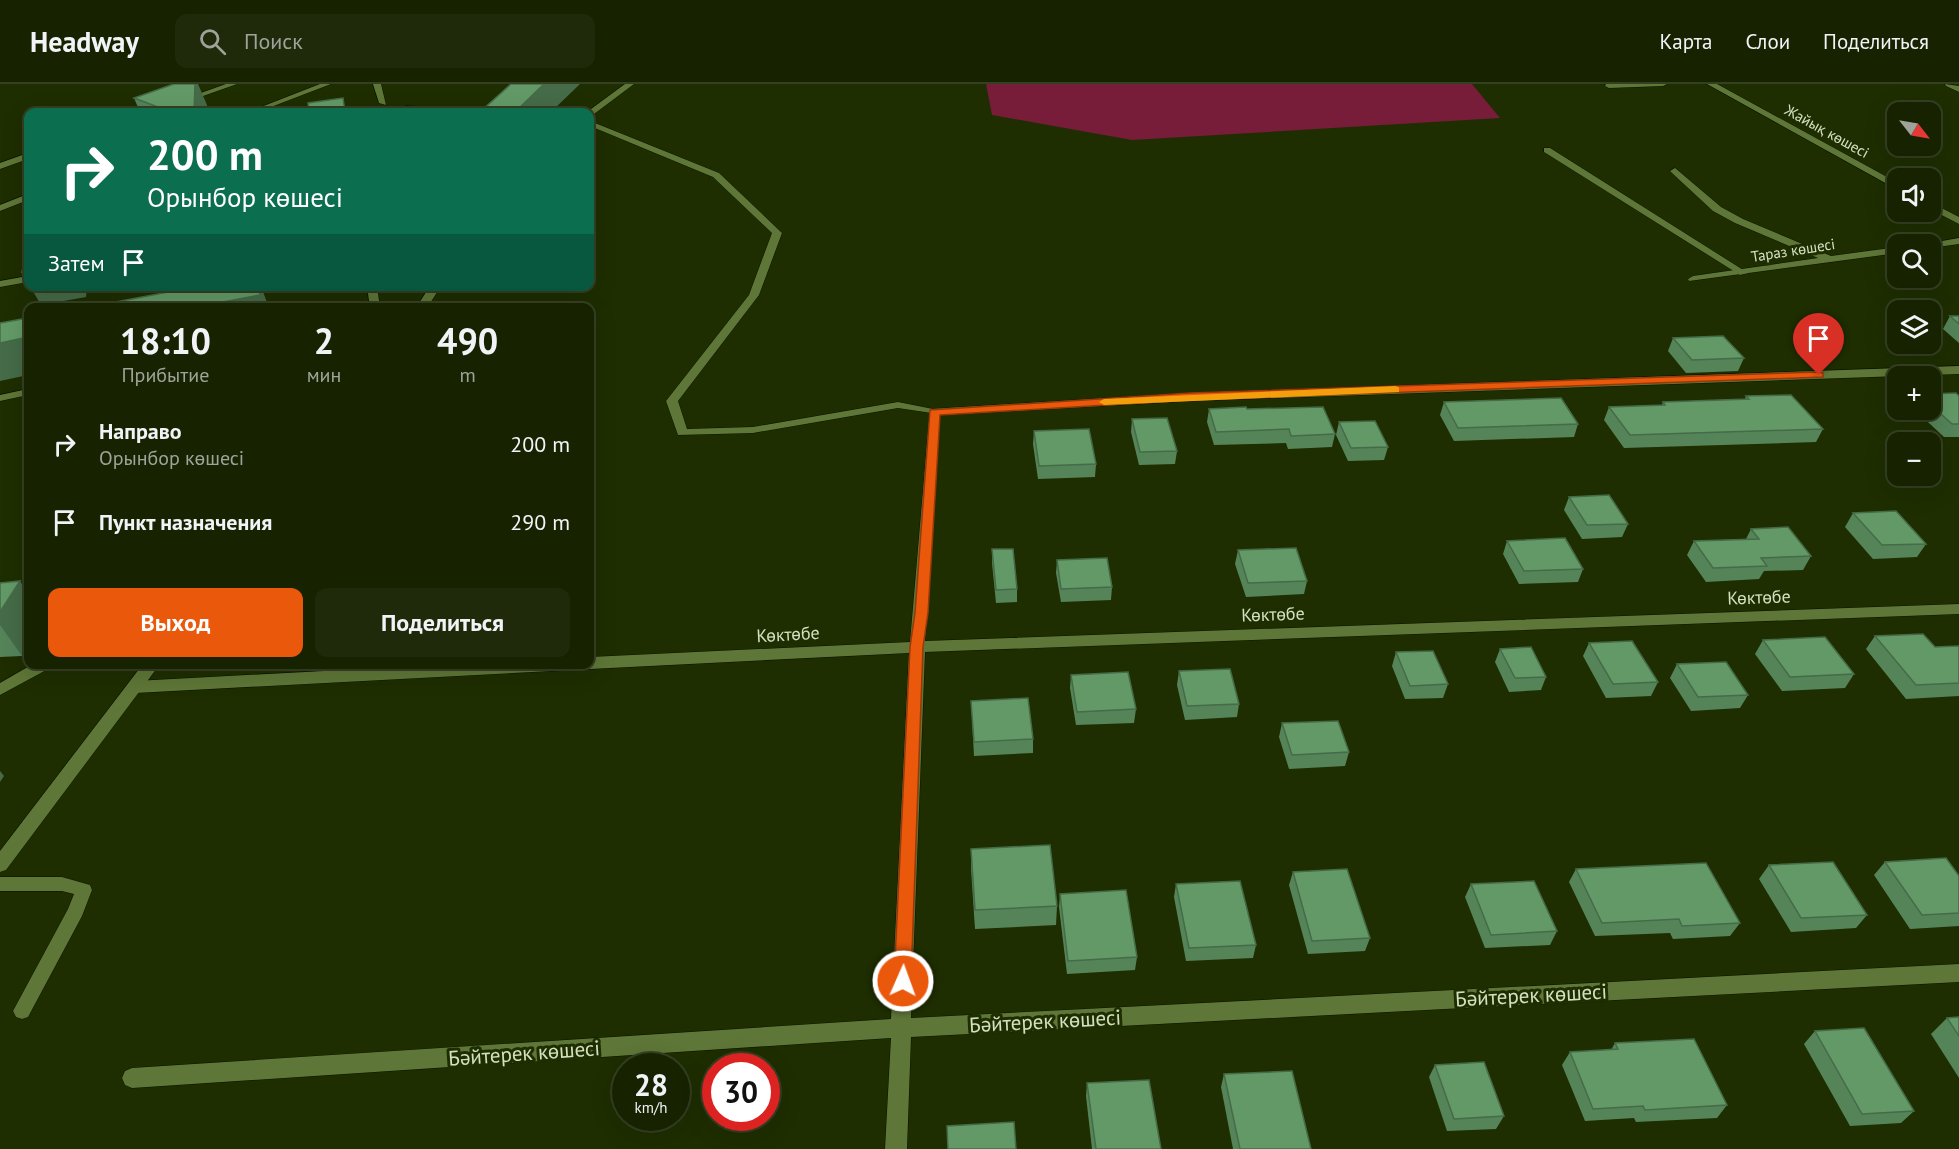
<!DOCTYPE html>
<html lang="ru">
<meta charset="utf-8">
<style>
:root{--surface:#162200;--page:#1f2a0a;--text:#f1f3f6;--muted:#9ea499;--line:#353f22;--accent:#ea580c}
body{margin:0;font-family:"PT Sans",sans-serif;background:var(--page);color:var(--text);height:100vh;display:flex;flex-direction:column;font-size:22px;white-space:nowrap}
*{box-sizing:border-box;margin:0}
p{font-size:20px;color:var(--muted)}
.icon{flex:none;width:33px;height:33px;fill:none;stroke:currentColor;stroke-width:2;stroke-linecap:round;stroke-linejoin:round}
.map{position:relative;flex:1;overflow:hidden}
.side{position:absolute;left:24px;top:219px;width:570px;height:366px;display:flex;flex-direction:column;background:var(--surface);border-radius:12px;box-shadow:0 6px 24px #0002,0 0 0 2px var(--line)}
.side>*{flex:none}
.banner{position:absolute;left:24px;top:24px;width:570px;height:183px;border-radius:12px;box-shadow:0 6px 24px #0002,0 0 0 2px var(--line);background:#0b6e4f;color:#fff;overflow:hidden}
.needle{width:39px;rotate:121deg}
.buttons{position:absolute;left:1887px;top:18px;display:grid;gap:12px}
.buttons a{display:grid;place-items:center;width:54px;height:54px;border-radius:12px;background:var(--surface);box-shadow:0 6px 24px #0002,0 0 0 2px var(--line);font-size:30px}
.speed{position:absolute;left:612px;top:969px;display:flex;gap:12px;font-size:30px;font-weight:700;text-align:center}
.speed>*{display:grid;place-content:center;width:78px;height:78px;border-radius:50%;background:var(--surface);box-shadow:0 6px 24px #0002,0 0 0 2px var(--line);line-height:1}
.speed small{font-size:15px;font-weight:400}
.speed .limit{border:9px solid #d22;background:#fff;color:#111}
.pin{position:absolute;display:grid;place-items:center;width:51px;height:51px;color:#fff;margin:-62px -26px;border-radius:50% 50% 50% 0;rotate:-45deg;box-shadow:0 0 6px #0007}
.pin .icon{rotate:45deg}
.me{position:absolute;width:66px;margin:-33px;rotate:2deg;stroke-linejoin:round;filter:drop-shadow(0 0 4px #0008)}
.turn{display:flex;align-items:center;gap:21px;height:126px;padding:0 24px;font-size:27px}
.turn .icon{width:78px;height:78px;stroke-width:2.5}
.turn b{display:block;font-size:42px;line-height:51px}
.then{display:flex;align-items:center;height:57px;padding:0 24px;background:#0003;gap:12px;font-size:22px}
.eta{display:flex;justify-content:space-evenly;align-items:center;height:102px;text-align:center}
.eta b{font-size:36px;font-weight:800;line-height:42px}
.primary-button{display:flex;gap:12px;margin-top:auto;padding:12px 24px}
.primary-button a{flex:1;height:69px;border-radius:12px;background:var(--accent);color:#fff;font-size:24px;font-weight:800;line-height:69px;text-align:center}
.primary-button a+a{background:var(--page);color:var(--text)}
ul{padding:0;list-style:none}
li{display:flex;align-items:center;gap:18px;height:78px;padding:0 24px}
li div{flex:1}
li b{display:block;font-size:22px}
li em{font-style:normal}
header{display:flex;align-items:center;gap:36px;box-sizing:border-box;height:84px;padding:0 30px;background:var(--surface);border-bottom:2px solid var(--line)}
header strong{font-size:28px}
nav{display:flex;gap:33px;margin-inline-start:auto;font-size:21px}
.search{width:420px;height:54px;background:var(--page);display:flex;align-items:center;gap:15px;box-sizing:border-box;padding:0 21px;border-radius:12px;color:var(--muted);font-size:22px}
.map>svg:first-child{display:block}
</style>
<header>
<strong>Headway</strong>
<div class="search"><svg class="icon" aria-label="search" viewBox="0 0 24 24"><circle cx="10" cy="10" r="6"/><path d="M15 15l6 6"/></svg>Поиск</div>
<nav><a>Карта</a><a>Слои</a><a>Поделиться</a></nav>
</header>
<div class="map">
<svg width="1959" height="1065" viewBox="0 0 1959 1065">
<rect width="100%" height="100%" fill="#1e2e00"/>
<!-- green -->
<polygon fill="#771c39" points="986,0 1472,0 1500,34 1132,56 992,31"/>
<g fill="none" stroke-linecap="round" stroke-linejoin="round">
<defs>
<g id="lane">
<polygon points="226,0 237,0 158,28 148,28"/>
<polygon points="320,0 331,0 258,28 248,28"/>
<polygon points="373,0 381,0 386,21 379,19"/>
<polygon points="1606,0 1667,0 1663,2 1609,4 1605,2"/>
<polygon points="409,22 476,26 480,28 406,26 406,22"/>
<polygon points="590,37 719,89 782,149 759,211 678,317 687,345 753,343 898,318 938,326 938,330 898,324 753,349 678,351 666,317 749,211 772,149 713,93 590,42"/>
<polygon points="1544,64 1550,64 1748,189 1740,191 1544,68"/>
<polygon points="28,69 28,75 0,85 0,79"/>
<polygon points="28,110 28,116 0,127 0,121"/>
<polygon points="28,192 28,198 0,203 0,197"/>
<polygon points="367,202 377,202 380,224 370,224"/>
<polygon points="28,305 28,311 0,317 0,311"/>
<polygon points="28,500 28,508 0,510 0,502"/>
<polygon points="33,580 52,580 50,584 0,611 0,599"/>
<polygon points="0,793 62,793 90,801 92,806 82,832 28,933 22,935 16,933 13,927 68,825 74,810 62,807 0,807"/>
</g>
<g id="street">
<polygon points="1707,0 1717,0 1898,99 1898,106"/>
<polygon points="1945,0 1959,2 1959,8 1946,2"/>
<polygon points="1675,84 1721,123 1743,135 1831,172 1898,163 1898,169 1689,197 1688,195 1693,192 1818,174 1735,139 1713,127 1672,89 1670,87"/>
<polygon points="1930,118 1959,133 1959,140 1930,125"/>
<polygon points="1959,154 1959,160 1930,164 1930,160 1925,160"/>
<polygon points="1959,282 1959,290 1190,317 940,331 925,557 1959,520 1959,530 925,568 911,934 1959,880 1959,898 911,953 907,1065 885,1065 891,954 132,1004 125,1001 122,994 125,987 132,984 891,935 909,569 590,585 583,580 590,580 590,573 910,558 930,325 1190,309"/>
<polygon points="455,580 578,580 570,586 135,609 129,607 127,603 129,599 135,597"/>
</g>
<g id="secondary">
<polygon points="625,0 634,0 590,33 590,28 587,28"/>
<polygon points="430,202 441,202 427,224 416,224"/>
<polygon points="143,580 160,580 6,786 0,788 0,767"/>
</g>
</defs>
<!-- lane casing -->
<use href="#lane" stroke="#0a1500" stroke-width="1"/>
<!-- street casing -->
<use href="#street" stroke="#0a1500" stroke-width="1"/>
<!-- secondary casing -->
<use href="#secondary" stroke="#0a1500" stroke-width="1"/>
<!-- lane -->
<use href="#lane" fill="#5e7637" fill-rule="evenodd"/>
<!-- street -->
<use href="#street" fill="#5e7637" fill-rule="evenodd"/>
<!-- secondary -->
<use href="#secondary" fill="#5e7637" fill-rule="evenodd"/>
</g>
<!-- wall -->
<g fill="#558459">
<polygon points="134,14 207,21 207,28 140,28"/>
<polygon points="1950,232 1959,232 1959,259 1943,245"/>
<polygon points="1673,254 1744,274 1738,287 1686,289 1668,267"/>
<polygon points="1930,310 1959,312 1959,353 1944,353 1915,326 1930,326"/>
<polygon points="1746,312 1823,345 1816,358 1624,364 1604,336 1609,323 1662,321 1663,318 1745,315"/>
<polygon points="1444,318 1578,340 1574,353 1454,357 1440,331"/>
<polygon points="1209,325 1247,325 1335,350 1332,363 1288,365 1286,359 1214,361 1207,338"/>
<polygon points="1132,335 1177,367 1175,380 1139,381 1131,348"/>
<polygon points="1339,338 1388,363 1384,376 1348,377 1336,351"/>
<polygon points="1034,347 1096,380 1095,393 1038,395 1033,360"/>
<polygon points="1569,413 1628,440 1622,453 1582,455 1564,426"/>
<polygon points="1853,429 1926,460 1917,473 1873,475 1845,443"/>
<polygon points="1751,445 1811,472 1803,486 1764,487 1759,495 1706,498 1687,471 1694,457 1746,455"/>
<polygon points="1507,457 1583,485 1578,498 1519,500 1503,470"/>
<polygon points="992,465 1017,505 1017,518 996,519 992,479"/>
<polygon points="1238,466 1307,497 1304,510 1246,513 1235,480"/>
<polygon points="1057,476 1112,503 1111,516 1061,518 1056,489"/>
<polygon points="0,499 22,572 0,573"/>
<polygon points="1875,552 1935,563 1959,562 1959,612 1906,615 1866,565"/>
<polygon points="1763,556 1854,590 1845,604 1782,607 1755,570"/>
<polygon points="1589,559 1658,598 1651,612 1606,614 1583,572"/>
<polygon points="1500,565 1546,593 1541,606 1509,608 1495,578"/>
<polygon points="1396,568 1448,600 1443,614 1405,615 1392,582"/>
<polygon points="1677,580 1748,611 1740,624 1691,627 1670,594"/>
<polygon points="1179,587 1239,620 1237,633 1185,636 1177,601"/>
<polygon points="1071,591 1136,625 1134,639 1076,641 1070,604"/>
<polygon points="971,617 1033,655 1033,669 974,672"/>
<polygon points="1282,639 1349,668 1345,682 1289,685 1279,653"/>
<polygon points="971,765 1057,822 1056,841 975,845 971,785"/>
<polygon points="1885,778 1959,792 1959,842 1910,845 1874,791"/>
<polygon points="1769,781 1867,831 1856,844 1791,848 1759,795"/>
<polygon points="1576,785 1740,839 1730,852 1673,855 1670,849 1595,852 1569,798"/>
<polygon points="1293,788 1370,854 1365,867 1308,870 1289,801"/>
<polygon points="1176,800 1256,861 1253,874 1186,877 1174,813"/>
<polygon points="1471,800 1557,847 1550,861 1485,864 1465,813"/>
<polygon points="1060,810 1137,873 1135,886 1067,890 1059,823"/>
<polygon points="1959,933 1959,994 1931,950 1947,934"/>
<polygon points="1815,947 1914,1027 1901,1039 1850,1042 1804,960"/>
<polygon points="1615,959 1727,1021 1717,1034 1636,1038 1634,1034 1585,1037 1562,981 1570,968 1611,966"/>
<polygon points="1435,981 1504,1032 1496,1045 1447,1047 1429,993"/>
<polygon points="1224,990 1311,1065 1233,1065 1221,1003"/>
<polygon points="1087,999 1161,1065 1092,1065 1086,1012"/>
</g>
<!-- shaded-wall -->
<g fill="#456b48">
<polygon points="195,0 198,0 207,21 207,28 194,28"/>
<polygon points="544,0 580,0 551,28 515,28"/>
<polygon points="28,187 28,199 22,188"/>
<polygon points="30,202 87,202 86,213 41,221"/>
<polygon points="258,202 261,202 269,224 191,224"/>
<polygon points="28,253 28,291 0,297 0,259"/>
<polygon points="20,497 28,509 28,561 22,572 0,541 0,528"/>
<polygon points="0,687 4,692 0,698"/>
</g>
<!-- building -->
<g fill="#639967" stroke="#456b48" stroke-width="1.5">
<polygon points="174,0 195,0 194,28 158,28 158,23 134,14"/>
<polygon points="511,0 544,0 515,28 480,28"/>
<polygon points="343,14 345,28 309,28 308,19"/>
<polygon points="28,163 28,187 22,188"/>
<polygon points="200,202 258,202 260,211 191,224 84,224"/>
<polygon points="1950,232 1959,232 1959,240"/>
<polygon points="28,234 28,253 0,259 0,239"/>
<polygon points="1723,252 1744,274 1692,276 1673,254"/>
<polygon points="1956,309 1959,312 1959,340 1952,340 1930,320 1930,310"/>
<polygon points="1791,311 1823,345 1630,351 1609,323 1665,321 1663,318 1749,315 1746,312"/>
<polygon points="1561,314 1578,340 1458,344 1444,318"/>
<polygon points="1246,323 1247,325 1323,323 1335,350 1291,352 1289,345 1216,348 1209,325"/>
<polygon points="1167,334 1177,367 1140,368 1132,335"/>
<polygon points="1375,337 1388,363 1351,364 1339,338"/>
<polygon points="1089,345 1096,380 1039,382 1034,347"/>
<polygon points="1609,411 1628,440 1587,441 1569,413"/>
<polygon points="1896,427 1926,460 1882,461 1853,429"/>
<polygon points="1788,443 1811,472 1761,474 1767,482 1713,484 1694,457 1759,455 1751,445"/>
<polygon points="1565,454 1583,485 1524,487 1507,457"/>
<polygon points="1296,464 1307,497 1248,499 1238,466"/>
<polygon points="992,465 1013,465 1017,505 996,506"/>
<polygon points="1107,474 1112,503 1061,505 1057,476"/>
<polygon points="20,497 0,528 0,499"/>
<polygon points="1923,550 1935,563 1959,562 1959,599 1916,601 1875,552"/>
<polygon points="1825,553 1854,590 1790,593 1763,556"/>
<polygon points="1632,557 1658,598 1613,600 1589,559"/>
<polygon points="1531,563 1546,593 1515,594 1500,565"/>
<polygon points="1433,567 1448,600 1410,602 1396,568"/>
<polygon points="1726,578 1748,611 1698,613 1677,580"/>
<polygon points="1230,585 1239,620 1187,622 1179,587"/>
<polygon points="1128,588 1136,625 1077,628 1071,591"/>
<polygon points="1028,614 1033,655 974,658 971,617"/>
<polygon points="1338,637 1349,668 1292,671 1282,639"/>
<polygon points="1050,761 1057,822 975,826 971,765"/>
<polygon points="1946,774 1959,792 1959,829 1922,831 1885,778"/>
<polygon points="1833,778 1867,831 1801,834 1769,781"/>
<polygon points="1706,779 1740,839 1682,842 1679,835 1602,839 1576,785"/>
<polygon points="1347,785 1370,854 1312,857 1293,788"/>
<polygon points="1240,797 1256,861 1189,864 1176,800"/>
<polygon points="1534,797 1557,847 1491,851 1471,800"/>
<polygon points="1126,806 1137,873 1068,877 1060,810"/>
<polygon points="1959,933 1959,952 1947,934"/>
<polygon points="1864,944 1914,1027 1862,1030 1815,947"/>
<polygon points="1694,955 1727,1021 1645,1026 1643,1022 1593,1025 1570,968 1618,965 1615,959"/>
<polygon points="1484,978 1504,1032 1454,1035 1435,981"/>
<polygon points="1292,987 1311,1065 1240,1065 1224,990"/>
<polygon points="1149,996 1161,1065 1096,1065 1087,999"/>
<polygon points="1014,1038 1016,1065 948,1065 947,1042"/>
</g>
<!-- route -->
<polygon fill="#ea580c" stroke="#983908" stroke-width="1.5" points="1819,288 1823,289 1823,293 1190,316 940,331 928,529 923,563 911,897 909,902 903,904 896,902 894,897 910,563 915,529 930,326 1190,309"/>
<!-- slow -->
<polygon fill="#f59e0b" points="1395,302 1399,303 1399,308 1104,321 1099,318 1104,315"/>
<g text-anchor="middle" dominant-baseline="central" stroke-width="6" stroke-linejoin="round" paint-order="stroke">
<!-- far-street labels -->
<g font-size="15" fill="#d3e1c0" stroke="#1e2e00">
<text transform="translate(1827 47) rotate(29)">Жайық көшесі</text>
<text transform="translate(1793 166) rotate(-9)">Тараз көшесі</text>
</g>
<!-- street labels -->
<g font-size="18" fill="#d3e1c0" stroke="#1e2e00">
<text transform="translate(1759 513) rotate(-2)">Көктөбе</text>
<text transform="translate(1273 530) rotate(-2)">Көктөбе</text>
<text transform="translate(788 550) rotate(-3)">Көктөбе</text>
</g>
<!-- near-street labels -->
<g font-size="21" fill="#d3e1c0" stroke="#1e2e00">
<text transform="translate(1531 911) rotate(-3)">Бәйтерек көшесі</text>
<text transform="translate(1045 937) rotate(-3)">Бәйтерек көшесі</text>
<text transform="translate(524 969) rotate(-4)">Бәйтерек көшесі</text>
</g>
</g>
</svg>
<div class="buttons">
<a><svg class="needle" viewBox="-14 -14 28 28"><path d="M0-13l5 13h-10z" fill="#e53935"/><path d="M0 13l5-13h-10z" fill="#9ea499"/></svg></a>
<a><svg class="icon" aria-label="sound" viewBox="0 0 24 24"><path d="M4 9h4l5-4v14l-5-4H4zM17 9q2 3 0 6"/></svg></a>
<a><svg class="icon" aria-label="search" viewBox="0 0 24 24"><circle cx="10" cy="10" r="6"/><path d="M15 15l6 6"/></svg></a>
<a><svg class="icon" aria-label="layers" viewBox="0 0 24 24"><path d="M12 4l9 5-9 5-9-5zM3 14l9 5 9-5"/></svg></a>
<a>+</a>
<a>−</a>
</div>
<div class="speed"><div>28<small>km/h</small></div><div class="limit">30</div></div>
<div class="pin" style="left:1819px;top:291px;background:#d93025"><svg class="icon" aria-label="arrive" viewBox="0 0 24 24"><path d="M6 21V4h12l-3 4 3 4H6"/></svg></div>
<svg class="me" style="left:903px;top:897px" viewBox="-20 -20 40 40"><circle r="17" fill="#ea580c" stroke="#fff" stroke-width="3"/><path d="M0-11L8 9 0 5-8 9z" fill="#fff"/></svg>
<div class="banner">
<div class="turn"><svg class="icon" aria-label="right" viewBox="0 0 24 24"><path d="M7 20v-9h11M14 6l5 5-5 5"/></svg><div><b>200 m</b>Орынбор көшесі</div></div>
<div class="then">Затем<svg class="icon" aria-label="arrive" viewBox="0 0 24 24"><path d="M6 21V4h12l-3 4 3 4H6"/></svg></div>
</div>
<section class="side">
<div class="eta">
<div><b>18:10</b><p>Прибытие</p></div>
<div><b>2</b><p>мин</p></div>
<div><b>490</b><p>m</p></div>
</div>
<ul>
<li><svg class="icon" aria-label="right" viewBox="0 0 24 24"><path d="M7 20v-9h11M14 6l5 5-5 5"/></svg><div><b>Направо</b><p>Орынбор көшесі</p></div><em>200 m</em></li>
<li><svg class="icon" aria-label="arrive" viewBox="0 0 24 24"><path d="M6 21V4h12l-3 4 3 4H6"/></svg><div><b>Пункт назначения</b></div><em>290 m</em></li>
</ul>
<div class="primary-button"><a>Выход</a><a>Поделиться</a></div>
</section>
</div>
